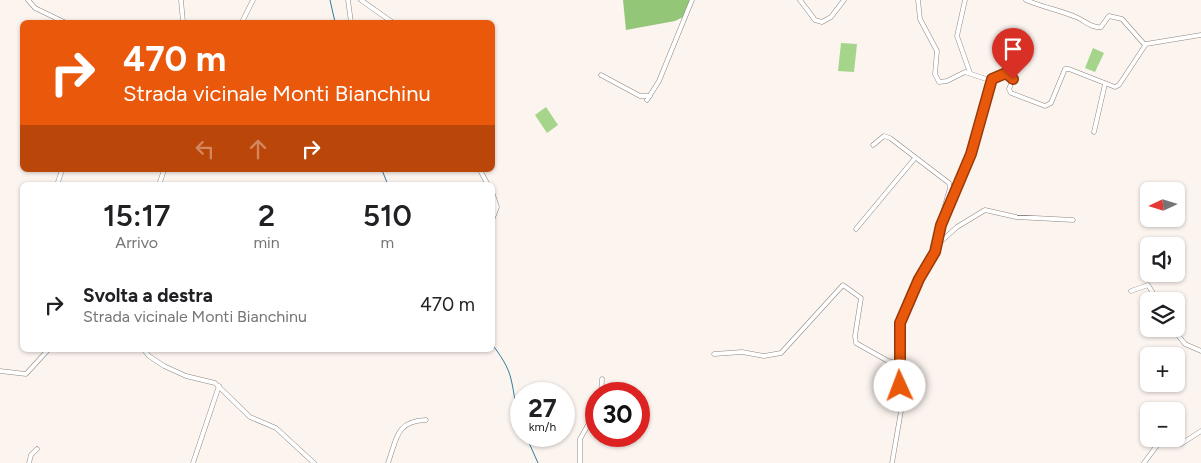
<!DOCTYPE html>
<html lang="it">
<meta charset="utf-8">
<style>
:root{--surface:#fff;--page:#f6f6f6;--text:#202124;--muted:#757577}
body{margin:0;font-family:Figtree,sans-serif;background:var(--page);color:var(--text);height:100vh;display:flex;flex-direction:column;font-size:19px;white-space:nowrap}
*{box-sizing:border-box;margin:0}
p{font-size:16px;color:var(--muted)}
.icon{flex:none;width:28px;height:28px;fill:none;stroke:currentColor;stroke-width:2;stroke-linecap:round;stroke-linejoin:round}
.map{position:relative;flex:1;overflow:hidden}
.side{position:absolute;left:20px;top:182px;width:475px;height:170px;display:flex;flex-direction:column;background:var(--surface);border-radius:8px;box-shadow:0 1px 4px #0004}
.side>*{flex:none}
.top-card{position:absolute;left:20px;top:20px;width:475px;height:152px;border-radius:8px;box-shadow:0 1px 4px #0004;background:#ea580c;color:#fff;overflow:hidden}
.needle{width:32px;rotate:266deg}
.tools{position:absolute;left:1140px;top:182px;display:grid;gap:10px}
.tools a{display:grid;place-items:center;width:45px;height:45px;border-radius:8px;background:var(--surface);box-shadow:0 1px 4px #0004;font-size:25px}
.speed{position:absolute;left:510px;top:382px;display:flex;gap:10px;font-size:25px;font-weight:700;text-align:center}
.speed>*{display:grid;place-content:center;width:65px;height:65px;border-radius:50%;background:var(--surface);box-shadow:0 1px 4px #0004;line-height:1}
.speed small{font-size:12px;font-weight:400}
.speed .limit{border:8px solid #d22;background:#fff;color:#111}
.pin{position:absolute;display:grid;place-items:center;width:42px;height:42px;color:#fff;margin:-51px -21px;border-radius:50% 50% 50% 0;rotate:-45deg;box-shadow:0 0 5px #0007}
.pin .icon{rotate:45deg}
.me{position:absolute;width:55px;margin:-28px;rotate:358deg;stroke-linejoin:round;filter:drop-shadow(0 0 4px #0008)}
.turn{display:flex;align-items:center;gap:18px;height:105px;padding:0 20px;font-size:22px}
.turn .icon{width:65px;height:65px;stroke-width:2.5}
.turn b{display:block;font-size:35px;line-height:42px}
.lanes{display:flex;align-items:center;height:48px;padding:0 20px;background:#0003;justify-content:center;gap:25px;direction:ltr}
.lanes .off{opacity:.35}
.eta{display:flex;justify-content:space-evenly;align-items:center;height:85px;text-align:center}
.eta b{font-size:30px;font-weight:600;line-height:35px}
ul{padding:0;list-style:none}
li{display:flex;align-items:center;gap:15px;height:75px;padding:0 20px}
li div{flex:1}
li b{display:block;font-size:19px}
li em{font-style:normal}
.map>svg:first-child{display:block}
</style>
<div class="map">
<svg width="1201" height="463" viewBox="0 0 1201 463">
<rect width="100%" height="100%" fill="#fcf4ef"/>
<!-- green -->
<g fill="#a5d48b">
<polygon points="841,43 857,44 854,72 838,71"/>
<polygon points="1093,48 1104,53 1095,72 1085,68"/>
<polygon points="546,107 558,125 547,133 535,115"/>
</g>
<!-- forest -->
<polygon fill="#94c678" points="623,0 691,0 685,16 675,21 626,30"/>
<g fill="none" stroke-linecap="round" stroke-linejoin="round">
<!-- stream -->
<g stroke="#337d9f" stroke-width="1">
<polyline points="330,0 335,22"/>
<polyline points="382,170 388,185"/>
<path d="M492,344C500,355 508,366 511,379C515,395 515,410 521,426"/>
<polyline points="526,436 538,463"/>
</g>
<defs>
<g id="street">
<polyline points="28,0 35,8 64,22"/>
<polyline points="181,0 183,22"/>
<polyline points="348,0 351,22"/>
<polyline points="361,0 392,22"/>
<polyline points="800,0 815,20 822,22 831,17 844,0"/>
<polyline points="918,0 920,19 937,51 935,74 939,82 947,81 965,72 989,80 1006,73 1013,79 1009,89 1011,93 1045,106 1051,103 1065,69 1069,69 1115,87 1119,85 1146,44 1201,35"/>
<polyline points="965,0 957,36 970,73"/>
<path d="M1026,0C1042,7 1059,10 1076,17C1084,20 1092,29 1101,27L1109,16L1122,19L1145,45"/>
<polyline points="242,22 253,0"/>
<polyline points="601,75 640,96 650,96"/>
<polyline points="647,100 659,81 692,0"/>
<polyline points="1094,132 1105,84"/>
<polyline points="873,145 884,136 890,138 949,183 950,188 933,247 935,252"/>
<polyline points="480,170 488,185"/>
<polyline points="57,185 62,170"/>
<polyline points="159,185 164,170"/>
<polyline points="492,192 497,207 492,220"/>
<polyline points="856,229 915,158"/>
<polyline points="936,246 957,227 985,210 1016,217 1073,220"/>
<polyline points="1131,291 1148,285 1158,301"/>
<polyline points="1173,329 1185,344 1201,351"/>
<polyline points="144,350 149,356 164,366 186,376 215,383 250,417 276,428 314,463"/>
<polyline points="714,354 742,352 764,356 781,353 843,285 861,298 855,336 856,343 888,361 899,364"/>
<polyline points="0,371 26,374 48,350"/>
<polyline points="601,394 602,379"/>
<polyline points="29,463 31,455 37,449"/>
<polyline points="193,463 219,386"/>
<path d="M388,463C397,438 396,421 426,420"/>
<polyline points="580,463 580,439 596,411"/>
<polyline points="892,463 901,411 898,348 900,323 919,279 935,252 941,225 971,154 992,79"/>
<polyline points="1144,463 1161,440 1165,439 1181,444 1201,431"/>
</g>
</defs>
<!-- street casing -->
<use href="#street" stroke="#8d8682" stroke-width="5"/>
<!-- street -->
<use href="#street" stroke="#fff" stroke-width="4"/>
</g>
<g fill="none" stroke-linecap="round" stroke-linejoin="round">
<defs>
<polyline id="route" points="900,386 900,323 919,279 935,252 941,225 971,154 992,79 1006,73 1013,79"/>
</defs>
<!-- route casing -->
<use href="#route" stroke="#983908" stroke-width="12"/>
<!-- route -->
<use href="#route" stroke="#ea580c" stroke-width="9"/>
</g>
</svg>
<div class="tools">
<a><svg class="needle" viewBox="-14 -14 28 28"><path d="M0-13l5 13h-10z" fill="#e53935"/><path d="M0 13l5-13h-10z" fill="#757577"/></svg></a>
<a><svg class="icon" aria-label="sound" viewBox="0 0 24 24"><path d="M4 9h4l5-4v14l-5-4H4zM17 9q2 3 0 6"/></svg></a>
<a><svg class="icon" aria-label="layers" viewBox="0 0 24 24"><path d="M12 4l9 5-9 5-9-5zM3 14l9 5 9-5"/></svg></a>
<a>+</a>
<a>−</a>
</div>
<div class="speed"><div>27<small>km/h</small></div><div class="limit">30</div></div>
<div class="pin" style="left:1013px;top:79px;background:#d93025"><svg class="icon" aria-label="arrive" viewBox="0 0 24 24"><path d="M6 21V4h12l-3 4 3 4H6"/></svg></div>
<svg class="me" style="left:900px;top:386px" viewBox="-20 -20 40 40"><circle r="19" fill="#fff"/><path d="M0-13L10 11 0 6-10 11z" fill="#ea580c"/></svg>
<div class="top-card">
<div class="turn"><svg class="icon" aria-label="right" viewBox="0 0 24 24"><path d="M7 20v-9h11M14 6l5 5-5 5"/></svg><div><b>470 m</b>Strada vicinale Monti Bianchinu</div></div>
<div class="lanes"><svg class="icon off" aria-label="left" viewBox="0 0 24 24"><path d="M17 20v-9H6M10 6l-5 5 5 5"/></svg><svg class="icon off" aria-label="ahead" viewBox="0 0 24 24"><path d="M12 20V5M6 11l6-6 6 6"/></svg><svg class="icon" aria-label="right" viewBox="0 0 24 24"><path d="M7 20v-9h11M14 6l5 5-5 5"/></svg></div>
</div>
<section class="side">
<div class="eta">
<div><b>15:17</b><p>Arrivo</p></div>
<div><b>2</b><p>min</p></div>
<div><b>510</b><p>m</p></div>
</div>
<ul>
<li><svg class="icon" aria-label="right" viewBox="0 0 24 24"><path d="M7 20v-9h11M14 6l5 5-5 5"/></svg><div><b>Svolta a destra</b><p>Strada vicinale Monti Bianchinu</p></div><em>470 m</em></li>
</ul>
</section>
</div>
